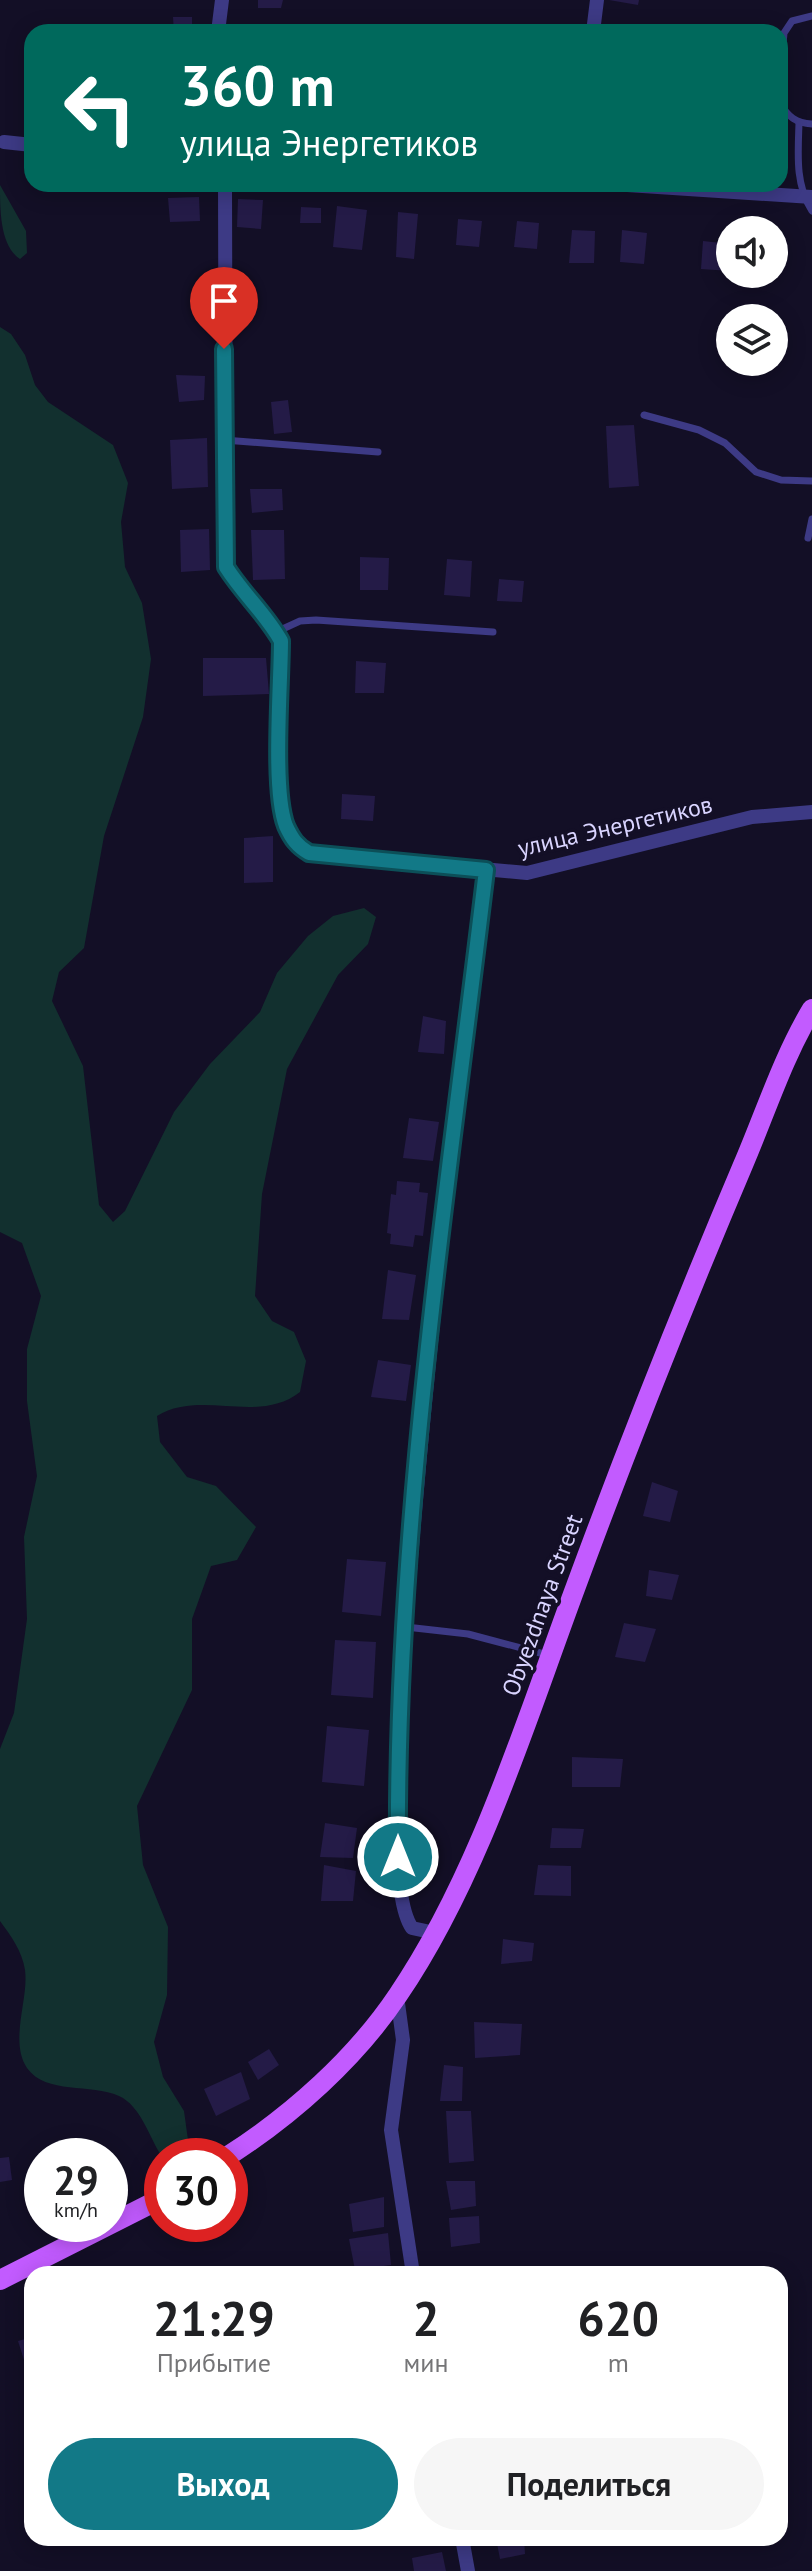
<!DOCTYPE html>
<html lang="ru">
<meta charset="utf-8">
<style>
:root{--surface:#fff;--page:#f6f6f6;--text:#202124;--muted:#757577;--accent:#127987}
body{margin:0;font-family:"PT Sans",sans-serif;background:var(--page);color:var(--text);height:100vh;display:flex;flex-direction:column;font-size:30px;white-space:nowrap}
*{box-sizing:border-box;margin:0}
p{font-size:26px;color:var(--muted)}
.icon{flex:none;width:44px;height:44px;fill:none;stroke:currentColor;stroke-width:2;stroke-linecap:round;stroke-linejoin:round}
.map{position:relative;flex:1;overflow:hidden}
.details{position:absolute;left:24px;top:2266px;width:764px;height:280px;display:flex;flex-direction:column;background:var(--surface);border-radius:24px;box-shadow:0 4px 20px #0003}
.details>*{flex:none}
.guide{position:absolute;left:24px;top:24px;width:764px;height:168px;border-radius:24px;box-shadow:0 4px 20px #0003;background:#00695c;color:#fff;overflow:hidden}
.buttons{position:absolute;left:716px;top:216px;display:grid;gap:16px}
.buttons a{display:grid;place-items:center;width:72px;height:72px;border-radius:50%;background:var(--surface);box-shadow:0 4px 20px #0003;font-size:40px}
.speed{position:absolute;left:24px;top:2138px;display:flex;gap:16px;font-size:40px;font-weight:700;text-align:center}
.speed>*{display:grid;place-content:center;width:104px;height:104px;border-radius:50%;background:var(--surface);box-shadow:0 4px 20px #0003;line-height:1}
.speed small{font-size:20px;font-weight:400}
.speed .limit{border:12px solid #d22;background:#fff;color:#111}
.pin{position:absolute;display:grid;place-items:center;width:68px;height:68px;color:#fff;margin:-82px -34px;border-radius:50% 50% 50% 0;rotate:-45deg;box-shadow:0 0 8px #0007}
.pin .icon{rotate:45deg}
.me{position:absolute;width:88px;margin:-44px;rotate:0deg;stroke-linejoin:round;filter:drop-shadow(0 0 6px #0008)}
.turn{display:flex;align-items:center;gap:28px;height:168px;padding:0 24px;font-size:36px}
.turn .icon{width:104px;height:104px;stroke-width:2.5}
.turn b{display:block;font-size:56px;line-height:68px}
.eta{display:flex;justify-content:space-evenly;align-items:center;height:136px;text-align:center}
.eta b{font-size:48px;font-weight:600;line-height:56px}
.action{display:flex;gap:16px;margin-top:auto;padding:16px 24px}
.action a{flex:1;height:92px;border-radius:48px;background:var(--accent);color:#fff;font-size:32px;font-weight:600;line-height:92px;text-align:center}
.action a+a{background:var(--page);color:var(--text)}
.map>svg:first-child{display:block}
</style>
<div class="map">
<svg width="812" height="2571" viewBox="0 0 812 2571">
<rect width="100%" height="100%" fill="#130f26"/>
<!-- green -->
<g fill="#12302f">
<path d="M0,185L26,231L27,253L20,259C0,246 0,211 0,185Z"/>
<path d="M0,327L11,334L25,355L35,385L48,402L113,445L128,483L121,522L125,567L142,603L151,659L143,717L104,836L84,948L59,972L52,1001L83,1066L99,1205L113,1222L125,1211L174,1112L210,1064L260,1012L277,973L308,936L333,916L364,908L376,917L368,944L338,975L287,1069L262,1194L255,1296L272,1321L294,1332L306,1361L300,1392C258,1425 201,1389 157,1416L160,1442L187,1477L216,1486L256,1527L237,1560L211,1566L192,1619V1690L137,1806L143,1865L168,1927L167,1995L154,2042L163,2077L184,2111L188,2140L181,2153L161,2155C149,2137 141,2106 119,2096C91,2083 46,2095 27,2068C9,2041 29,1999 25,1970C22,1951 11,1936 0,1921V1749L14,1713L27,1619L24,1537L37,1476L27,1401V1349L41,1296L22,1243L0,1232Z"/>
</g>
<!-- building -->
<g fill="#241b47">
<polygon points="258,0 283,0 281,8 258,8"/>
<polygon points="609,0 639,0 638,5"/>
<polygon points="173,17 192,17 192,32 174,32"/>
<polygon points="199,197 200,221 170,222 168,198"/>
<polygon points="238,199 263,200 261,229 237,227"/>
<polygon points="337,206 367,210 362,250 333,247"/>
<polygon points="301,207 321,208 321,223 300,223"/>
<polygon points="398,212 418,214 414,259 396,257"/>
<polygon points="458,219 482,221 479,247 456,245"/>
<polygon points="517,221 539,223 537,249 514,247"/>
<polygon points="572,230 595,231 594,263 569,263"/>
<polygon points="622,230 647,233 644,264 620,262"/>
<polygon points="703,241 730,244 730,271 701,269"/>
<polygon points="774,250 780,251 778,275 774,274"/>
<polygon points="176,375 205,376 204,400 179,402"/>
<polygon points="288,400 292,432 274,434 271,402"/>
<polygon points="634,425 639,486 609,488 606,426"/>
<polygon points="207,438 208,487 172,489 170,440"/>
<polygon points="250,489 282,489 283,510 252,513"/>
<polygon points="209,529 210,570 181,572 180,530"/>
<polygon points="251,530 284,530 285,579 253,580"/>
<polygon points="360,557 389,558 388,590 360,590"/>
<polygon points="447,559 472,561 470,597 444,595"/>
<polygon points="499,579 524,581 522,602 497,601"/>
<polygon points="203,658 266,658 269,694 203,696"/>
<polygon points="356,661 386,663 384,693 355,693"/>
<polygon points="342,794 375,796 373,821 341,819"/>
<polygon points="273,836 273,882 244,883 244,838"/>
<polygon points="423,1016 446,1021 444,1054 418,1052"/>
<polygon points="409,1118 439,1122 433,1161 403,1158"/>
<polygon points="397,1181 420,1183 419,1192 428,1193 423,1236 415,1235 413,1247 390,1244 391,1234 387,1233 391,1194 396,1195"/>
<polygon points="388,1270 416,1275 409,1320 382,1319"/>
<polygon points="378,1360 411,1365 406,1401 371,1397"/>
<polygon points="652,1482 678,1491 670,1522 643,1516"/>
<polygon points="347,1559 386,1562 381,1616 342,1612"/>
<polygon points="649,1570 679,1575 672,1600 646,1596"/>
<polygon points="624,1623 656,1629 645,1662 615,1657"/>
<polygon points="335,1640 376,1642 373,1698 331,1695"/>
<polygon points="327,1726 369,1730 364,1786 322,1782"/>
<polygon points="572,1757 623,1759 620,1787 572,1787"/>
<polygon points="325,1823 357,1828 353,1858 320,1857"/>
<polygon points="552,1828 584,1829 581,1848 550,1848"/>
<polygon points="324,1865 356,1871 353,1901 321,1901"/>
<polygon points="538,1865 571,1866 571,1896 534,1895"/>
<polygon points="503,1939 534,1943 532,1961 501,1964"/>
<polygon points="474,2022 522,2024 520,2055 475,2058"/>
<polygon points="269,2049 279,2065 258,2080 248,2062"/>
<polygon points="444,2065 463,2067 462,2101 440,2101"/>
<polygon points="241,2072 250,2099 216,2116 204,2089"/>
<polygon points="446,2111 471,2111 474,2161 449,2163"/>
<polygon points="68,2149 68,2156 49,2156 48,2152"/>
<polygon points="99,2150 99,2156 77,2156 77,2153"/>
<polygon points="9,2157 12,2180 0,2182 0,2158"/>
<polygon points="446,2181 475,2181 476,2206 451,2210"/>
<polygon points="384,2197 384,2227 353,2232 349,2204"/>
<polygon points="479,2216 480,2243 451,2247 449,2218"/>
<polygon points="388,2233 391,2265 355,2270 349,2239"/>
<polygon points="32,2337 32,2360 25,2363 18,2341"/>
<polygon points="400,2538 420,2538 420,2539 401,2543"/>
<polygon points="496,2538 524,2538 525,2554 500,2559"/>
<polygon points="442,2552 446,2571 414,2571 412,2558"/>
</g>
<g fill="none" stroke-linecap="round" stroke-linejoin="round">
<!-- lane -->
<g stroke="#3d3a85" stroke-width="7">
<polyline points="780,77 784,33 792,21 812,16"/>
<path d="M780,103C788,117 796,123 812,124"/>
<path d="M799,123C798,154 795,184 812,211"/>
<polyline points="644,415 699,430 725,443 756,472 781,480 812,481"/>
<polyline points="224,440 378,452"/>
<polyline points="808,538 812,519"/>
<polyline points="276,632 300,621 316,620 493,632"/>
<polyline points="406,1627 468,1634 548,1655"/>
</g>
<!-- street -->
<g stroke="#3d3a85" stroke-width="14">
<polyline points="218,32 222,0"/>
<polyline points="593,32 597,0"/>
<polyline points="4,142 32,145"/>
<path d="M225,184L226,567C243,594 265,615 281,641C281,684 272,790 286,826C292,839 297,846 309,853L527,873L752,817L812,812"/>
<polyline points="612,184 812,197"/>
<path d="M435,1933L412,1928C385,1890 401,1704 404,1652C422,1390 454,1131 486,870"/>
<polyline points="397,1996 403,2040 391,2130 413,2274"/>
<polyline points="462,2538 468,2571"/>
</g>
<!-- primary -->
<g stroke="#c25bff" stroke-width="20">
<path d="M228,2156C292,2115 355,2059 398,1995C479,1876 526,1720 576,1586C628,1445 684,1304 743,1165C765,1114 783,1057 812,1009"/>
<polyline points="0,2280 162,2198"/>
</g>
</g>
<g fill="none" stroke-linecap="round" stroke-linejoin="round">
<defs>
<path id="route" d="M224,349L226,567C243,594 266,614 281,641C281,684 272,790 286,826C292,839 297,846 309,853L486,870C447,1197 395,1527 398,1857"/>
</defs>
<!-- route casing -->
<use href="#route" stroke="#0c4f58" stroke-width="20"/>
<!-- route -->
<use href="#route" stroke="#127987" stroke-width="14"/>
</g>
<g text-anchor="middle" dominant-baseline="central" stroke-width="7" stroke-linejoin="round" paint-order="stroke">
<!-- street labels -->
<g font-size="24" fill="#d9d4ff" stroke="#130f26">
<text transform="translate(615 826) rotate(-13)">улица Энергетиков</text>
<text transform="translate(542 1605) rotate(-70)">Obyezdnaya Street</text>
</g>
</g>
</svg>
<div class="buttons">
<a><svg class="icon" aria-label="sound" viewBox="0 0 24 24"><path d="M4 9h4l5-4v14l-5-4H4zM17 9q2 3 0 6"/></svg></a>
<a><svg class="icon" aria-label="layers" viewBox="0 0 24 24"><path d="M12 4l9 5-9 5-9-5zM3 14l9 5 9-5"/></svg></a>
</div>
<div class="speed"><div>29<small>km/h</small></div><div class="limit">30</div></div>
<div class="pin" style="left:224px;top:349px;background:#d93025"><svg class="icon" aria-label="arrive" viewBox="0 0 24 24"><path d="M6 21V4h12l-3 4 3 4H6"/></svg></div>
<svg class="me" style="left:398px;top:1857px" viewBox="-20 -20 40 40"><circle r="17" fill="#127987" stroke="#fff" stroke-width="3"/><path d="M0-11L8 9 0 5-8 9z" fill="#fff"/></svg>
<div class="guide">
<div class="turn"><svg class="icon" aria-label="left" viewBox="0 0 24 24"><path d="M17 20v-9H6M10 6l-5 5 5 5"/></svg><div><b>360 m</b>улица Энергетиков</div></div>
</div>
<section class="details">
<div class="eta">
<div><b>21:29</b><p>Прибытие</p></div>
<div><b>2</b><p>мин</p></div>
<div><b>620</b><p>m</p></div>
</div>
<div class="action"><a>Выход</a><a>Поделиться</a></div>
</section>
</div>
